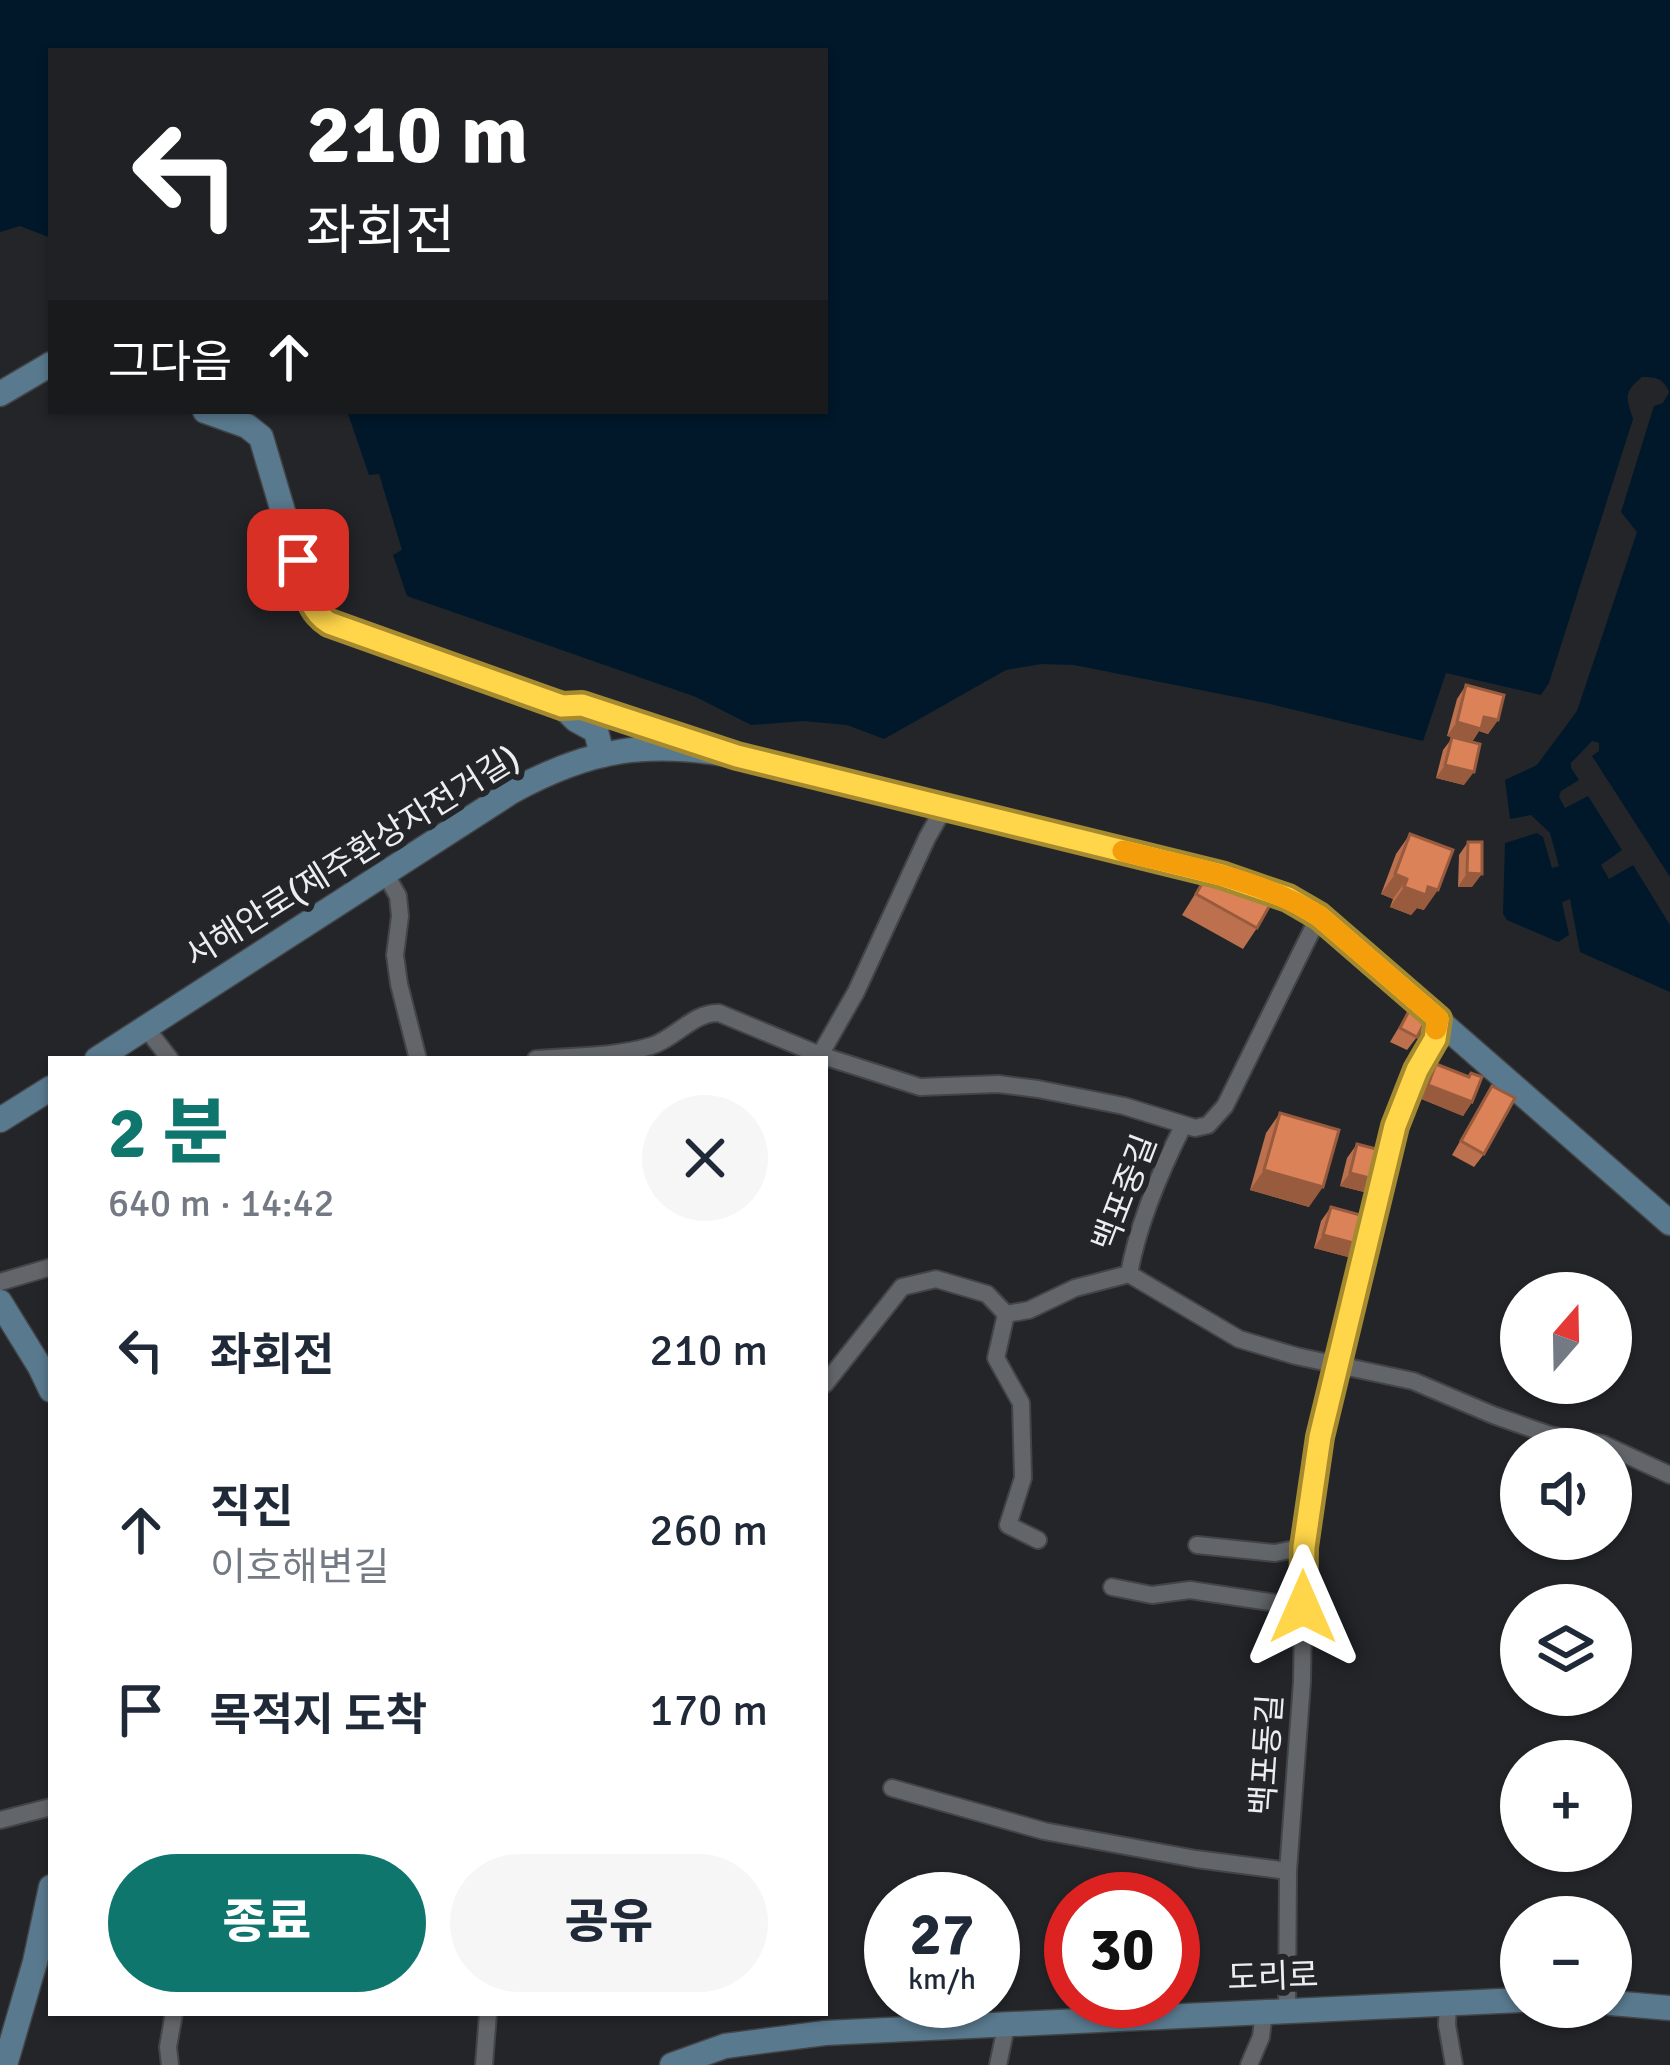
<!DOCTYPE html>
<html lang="ko">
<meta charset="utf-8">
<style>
:root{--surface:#fff;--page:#f6f6f7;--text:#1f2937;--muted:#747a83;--accent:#0f766e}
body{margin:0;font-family:Signika,"Noto Sans KR",sans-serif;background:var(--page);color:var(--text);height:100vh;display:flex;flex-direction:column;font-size:45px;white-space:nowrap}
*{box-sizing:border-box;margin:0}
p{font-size:39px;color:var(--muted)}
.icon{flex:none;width:66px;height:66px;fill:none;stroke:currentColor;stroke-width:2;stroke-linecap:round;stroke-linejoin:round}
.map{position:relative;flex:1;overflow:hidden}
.drawer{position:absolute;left:48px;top:1056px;width:780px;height:960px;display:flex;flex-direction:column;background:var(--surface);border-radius:0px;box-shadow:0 3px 9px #0004}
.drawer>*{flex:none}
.banner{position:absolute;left:48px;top:48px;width:780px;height:366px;border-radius:0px;box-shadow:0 3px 9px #0004;background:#202124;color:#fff;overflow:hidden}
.needle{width:78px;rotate:20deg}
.buttons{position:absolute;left:1500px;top:1272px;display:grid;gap:24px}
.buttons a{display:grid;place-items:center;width:132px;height:132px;border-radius:50%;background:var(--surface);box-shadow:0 3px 9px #0004;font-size:60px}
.speed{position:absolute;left:864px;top:1872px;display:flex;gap:24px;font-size:60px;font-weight:700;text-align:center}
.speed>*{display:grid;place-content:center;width:156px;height:156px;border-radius:50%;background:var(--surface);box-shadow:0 3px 9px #0004;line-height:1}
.speed small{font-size:30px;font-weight:400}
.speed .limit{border:18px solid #d22;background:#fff;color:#111}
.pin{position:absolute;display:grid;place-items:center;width:102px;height:102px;color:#fff;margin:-51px;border-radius:24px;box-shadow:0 6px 18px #0006}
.me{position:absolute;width:132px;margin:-66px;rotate:0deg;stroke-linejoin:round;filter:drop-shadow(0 0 9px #0008)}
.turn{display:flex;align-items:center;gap:42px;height:252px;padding:0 60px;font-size:54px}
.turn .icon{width:156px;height:156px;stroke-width:2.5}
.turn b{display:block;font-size:84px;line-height:102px}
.then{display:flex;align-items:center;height:114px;padding:0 60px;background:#0003;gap:24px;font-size:45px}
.round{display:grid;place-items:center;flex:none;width:126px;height:126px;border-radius:63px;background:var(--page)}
.headline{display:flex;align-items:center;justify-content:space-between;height:204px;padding:0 60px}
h1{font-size:72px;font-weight:800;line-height:90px;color:var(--accent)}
.cta{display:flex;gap:24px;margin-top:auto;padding:24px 60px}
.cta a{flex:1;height:138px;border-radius:72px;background:var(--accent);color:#fff;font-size:48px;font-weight:800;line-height:138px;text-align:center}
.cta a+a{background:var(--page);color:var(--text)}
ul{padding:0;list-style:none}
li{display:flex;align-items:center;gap:36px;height:180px;padding:0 60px}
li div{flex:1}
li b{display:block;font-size:45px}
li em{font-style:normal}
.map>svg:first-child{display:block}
</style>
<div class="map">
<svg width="1670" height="2065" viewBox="0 0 1670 2065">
<rect width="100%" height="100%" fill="#232529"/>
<!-- water -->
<path fill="#00182a" d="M0,0H1670V877L1592,756L1599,751V743L1592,741L1571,763V768L1579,780L1561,791L1559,797L1565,808L1588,796L1622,850L1601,865L1609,879L1633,865L1670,925V992L1580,952L1570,899L1562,902L1569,935L1558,942L1507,920L1503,914L1505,843L1537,833L1543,837L1552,868L1559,866L1550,833L1531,815L1510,819L1505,780L1537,765L1577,711L1637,532L1621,512L1654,406L1663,403L1669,392C1663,378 1656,377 1642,377C1623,393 1626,397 1633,419L1549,683L1541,695L1446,673L1423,741L1266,703L1074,665L1042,664L1006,670L884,739L847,725L803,721L751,725L696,697L407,596L393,555L402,550L379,474L369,475L347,411H825V51H51V238L20,226L0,232Z"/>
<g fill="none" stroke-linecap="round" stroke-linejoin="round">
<defs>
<g id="street">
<polyline points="386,875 398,896 400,916 395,955 399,984 418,1059"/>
<polyline points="146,1028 170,1059"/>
<polyline points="820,1055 856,992 927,838 944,808"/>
<path d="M536,1059C573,1056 614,1057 651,1046C675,1039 693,1012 719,1013L820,1055L920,1087L998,1084L1038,1089L1124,1106L1195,1128L1208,1125L1225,1106L1319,916"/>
<polyline points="1129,1274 1239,1339 1296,1356 1413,1381 1493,1415 1550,1435 1603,1444 1670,1475"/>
<polyline points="0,1282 51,1267"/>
<polyline points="1006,1314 996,1358 1021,1403 1023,1478 1008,1525 1038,1540"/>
<path d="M825,1384L902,1287L936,1279L987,1294L1006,1314L1029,1310L1075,1288L1129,1274C1138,1223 1160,1172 1183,1126"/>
<polyline points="1197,1545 1275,1553 1304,1547"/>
<polyline points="1112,1587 1152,1595 1190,1590 1303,1607"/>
<polyline points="892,1788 1044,1831 1196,1859 1288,1871"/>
<polyline points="0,1820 51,1807"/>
<polyline points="1448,2003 1447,2025 1454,2065"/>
<polyline points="1287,2010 1288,1871 1302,1682 1304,1547 1320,1437 1395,1126 1417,1070 1435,1039 1438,1019"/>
<polyline points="170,2065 168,2047 174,2013"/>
<polyline points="484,2065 488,2013"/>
<polyline points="998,2065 1007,2022"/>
<polyline points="1249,2065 1261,2037 1264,2011"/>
</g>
<g id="secondary">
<polyline points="0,394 51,364"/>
<polyline points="205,411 247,426 261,437 308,596 315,613 321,618 562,706 582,705 689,740"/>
<polyline points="562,706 576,720 596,731 602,755"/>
<path d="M97,1059L511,792C591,748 648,740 737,756L1221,875L1289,898L1319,916L1670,1223"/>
<polyline points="0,1120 51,1088"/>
<polyline points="0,1302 40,1367 51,1390"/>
<polyline points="1611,2003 1670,2008"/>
<polyline points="5,2065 35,1962 51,1887"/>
<polyline points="672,2065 725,2046 825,2033 1521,2000"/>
</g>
</defs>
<!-- street casing -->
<use href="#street" stroke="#424447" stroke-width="20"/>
<!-- secondary casing -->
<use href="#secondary" stroke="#424447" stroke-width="27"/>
<!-- street -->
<use href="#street" stroke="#626569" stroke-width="16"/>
<!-- secondary -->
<use href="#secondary" stroke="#59798e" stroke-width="24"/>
</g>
<!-- wall -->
<g fill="#bc704d">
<polygon points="1466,685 1498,720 1488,734 1479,731 1472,742 1464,785 1436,778 1443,750 1453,737 1447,736 1457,699"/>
<polygon points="1410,834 1424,910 1417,908 1411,915 1390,907 1393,899 1381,894 1396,854"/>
<polygon points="1468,842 1472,887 1458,887 1459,855"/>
<polygon points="1215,862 1257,928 1243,949 1182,915"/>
<polygon points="1411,1007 1417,1037 1407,1050 1390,1042"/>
<polygon points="1436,1064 1468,1077 1472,1102 1463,1116 1419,1098 1427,1078"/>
<polygon points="1492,1086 1484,1154 1474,1167 1452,1155"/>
<polygon points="1280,1113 1309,1207 1250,1190 1266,1133"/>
<polygon points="1357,1144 1372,1194 1340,1186 1347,1158"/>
<polygon points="1331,1207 1348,1257 1314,1248 1321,1221"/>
</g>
<!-- shaded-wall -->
<g fill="#995b3e">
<polygon points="1484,717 1498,720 1488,734 1479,731 1472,742 1447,736 1457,722"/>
<polygon points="1445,765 1474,772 1464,785 1436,778"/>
<polygon points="1467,873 1482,874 1472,887 1458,887"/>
<polygon points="1395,874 1407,879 1393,899 1381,894"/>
<polygon points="1404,887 1428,887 1438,890 1424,910 1417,908 1411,915 1390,907"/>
<polygon points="1428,1085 1472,1102 1463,1116 1419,1098"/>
<polygon points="1264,1170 1323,1187 1309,1207 1250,1190"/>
<polygon points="1350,1173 1381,1181 1372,1194 1340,1186"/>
<polygon points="1323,1235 1357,1244 1348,1257 1314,1248"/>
</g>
<!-- building -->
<g fill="#db8259" stroke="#995b3e" stroke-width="3">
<polygon points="1466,685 1504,695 1498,720 1484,717 1481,729 1457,722"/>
<polygon points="1452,737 1480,744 1474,772 1445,765"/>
<polygon points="1410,834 1453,850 1438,890 1428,887 1426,895 1404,887 1407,879 1395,874"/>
<polygon points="1468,842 1482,842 1482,874 1467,873"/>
<polygon points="1215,862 1275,896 1257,928 1196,894"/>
<polygon points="1411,1007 1428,1016 1417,1037 1400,1028"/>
<polygon points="1436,1064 1469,1077 1471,1073 1482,1077 1472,1102 1428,1085"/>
<polygon points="1492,1086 1515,1098 1484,1154 1461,1141"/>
<polygon points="1280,1113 1339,1130 1323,1187 1264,1170"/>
<polygon points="1357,1144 1388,1152 1381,1181 1350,1173"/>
<polygon points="1331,1207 1364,1216 1357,1244 1323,1235"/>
</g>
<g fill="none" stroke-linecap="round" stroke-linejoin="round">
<defs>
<path id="route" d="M298,560C305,584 307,609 329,623L562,706L582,705L737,756L1221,875L1288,898L1319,916L1438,1019L1435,1039L1417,1070L1395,1126L1320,1437L1304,1547L1303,1607"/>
</defs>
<!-- route casing -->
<use href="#route" stroke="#a68a30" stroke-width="30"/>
<!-- route -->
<use href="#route" stroke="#ffd54a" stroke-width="21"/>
<!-- slow -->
<path stroke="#f59e0b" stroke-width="21" d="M1123,851C1190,868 1260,879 1319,916L1438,1019L1436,1029"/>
</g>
<g text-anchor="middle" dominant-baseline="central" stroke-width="12" stroke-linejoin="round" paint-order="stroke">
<!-- street labels -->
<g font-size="33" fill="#ecedf0" stroke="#232529">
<text transform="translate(352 857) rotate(-32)">서해안로(제주환상자전거길)</text>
<text transform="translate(1125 1193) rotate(-69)">백포중길</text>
<text transform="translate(1267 1755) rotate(-86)">백포동길</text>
<text transform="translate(1273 1977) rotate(-2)">도리로</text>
</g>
</g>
</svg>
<div class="buttons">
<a><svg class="needle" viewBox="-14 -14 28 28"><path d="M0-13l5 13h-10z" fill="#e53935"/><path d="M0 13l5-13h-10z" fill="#747a83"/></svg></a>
<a><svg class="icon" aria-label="sound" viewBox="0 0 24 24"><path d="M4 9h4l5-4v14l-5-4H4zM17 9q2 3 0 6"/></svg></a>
<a><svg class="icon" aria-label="layers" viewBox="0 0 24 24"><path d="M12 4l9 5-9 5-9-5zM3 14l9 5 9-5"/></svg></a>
<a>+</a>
<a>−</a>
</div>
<div class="speed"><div>27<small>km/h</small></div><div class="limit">30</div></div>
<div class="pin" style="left:298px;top:560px;background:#d93025"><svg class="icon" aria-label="arrive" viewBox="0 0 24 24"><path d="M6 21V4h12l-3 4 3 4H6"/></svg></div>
<svg class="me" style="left:1303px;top:1607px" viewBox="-20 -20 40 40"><path d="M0-17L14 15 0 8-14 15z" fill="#ffd54a" stroke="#fff" stroke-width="4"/></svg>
<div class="banner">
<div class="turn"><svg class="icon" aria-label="left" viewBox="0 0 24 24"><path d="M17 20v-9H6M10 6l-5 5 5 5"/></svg><div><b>210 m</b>좌회전</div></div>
<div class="then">그다음<svg class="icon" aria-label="ahead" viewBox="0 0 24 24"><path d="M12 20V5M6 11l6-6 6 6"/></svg></div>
</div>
<section class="drawer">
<div class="headline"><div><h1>2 분</h1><p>640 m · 14:42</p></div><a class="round"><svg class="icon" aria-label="close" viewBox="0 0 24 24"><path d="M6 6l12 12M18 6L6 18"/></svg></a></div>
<ul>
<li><svg class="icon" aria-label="left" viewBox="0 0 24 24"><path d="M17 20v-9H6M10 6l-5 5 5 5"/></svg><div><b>좌회전</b></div><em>210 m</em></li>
<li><svg class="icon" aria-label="ahead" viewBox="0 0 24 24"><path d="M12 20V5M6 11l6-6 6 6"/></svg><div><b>직진</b><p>이호해변길</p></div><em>260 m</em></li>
<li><svg class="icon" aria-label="arrive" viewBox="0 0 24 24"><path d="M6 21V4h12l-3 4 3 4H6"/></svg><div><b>목적지 도착</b></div><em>170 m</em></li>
</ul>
<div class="cta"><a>종료</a><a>공유</a></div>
</section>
</div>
